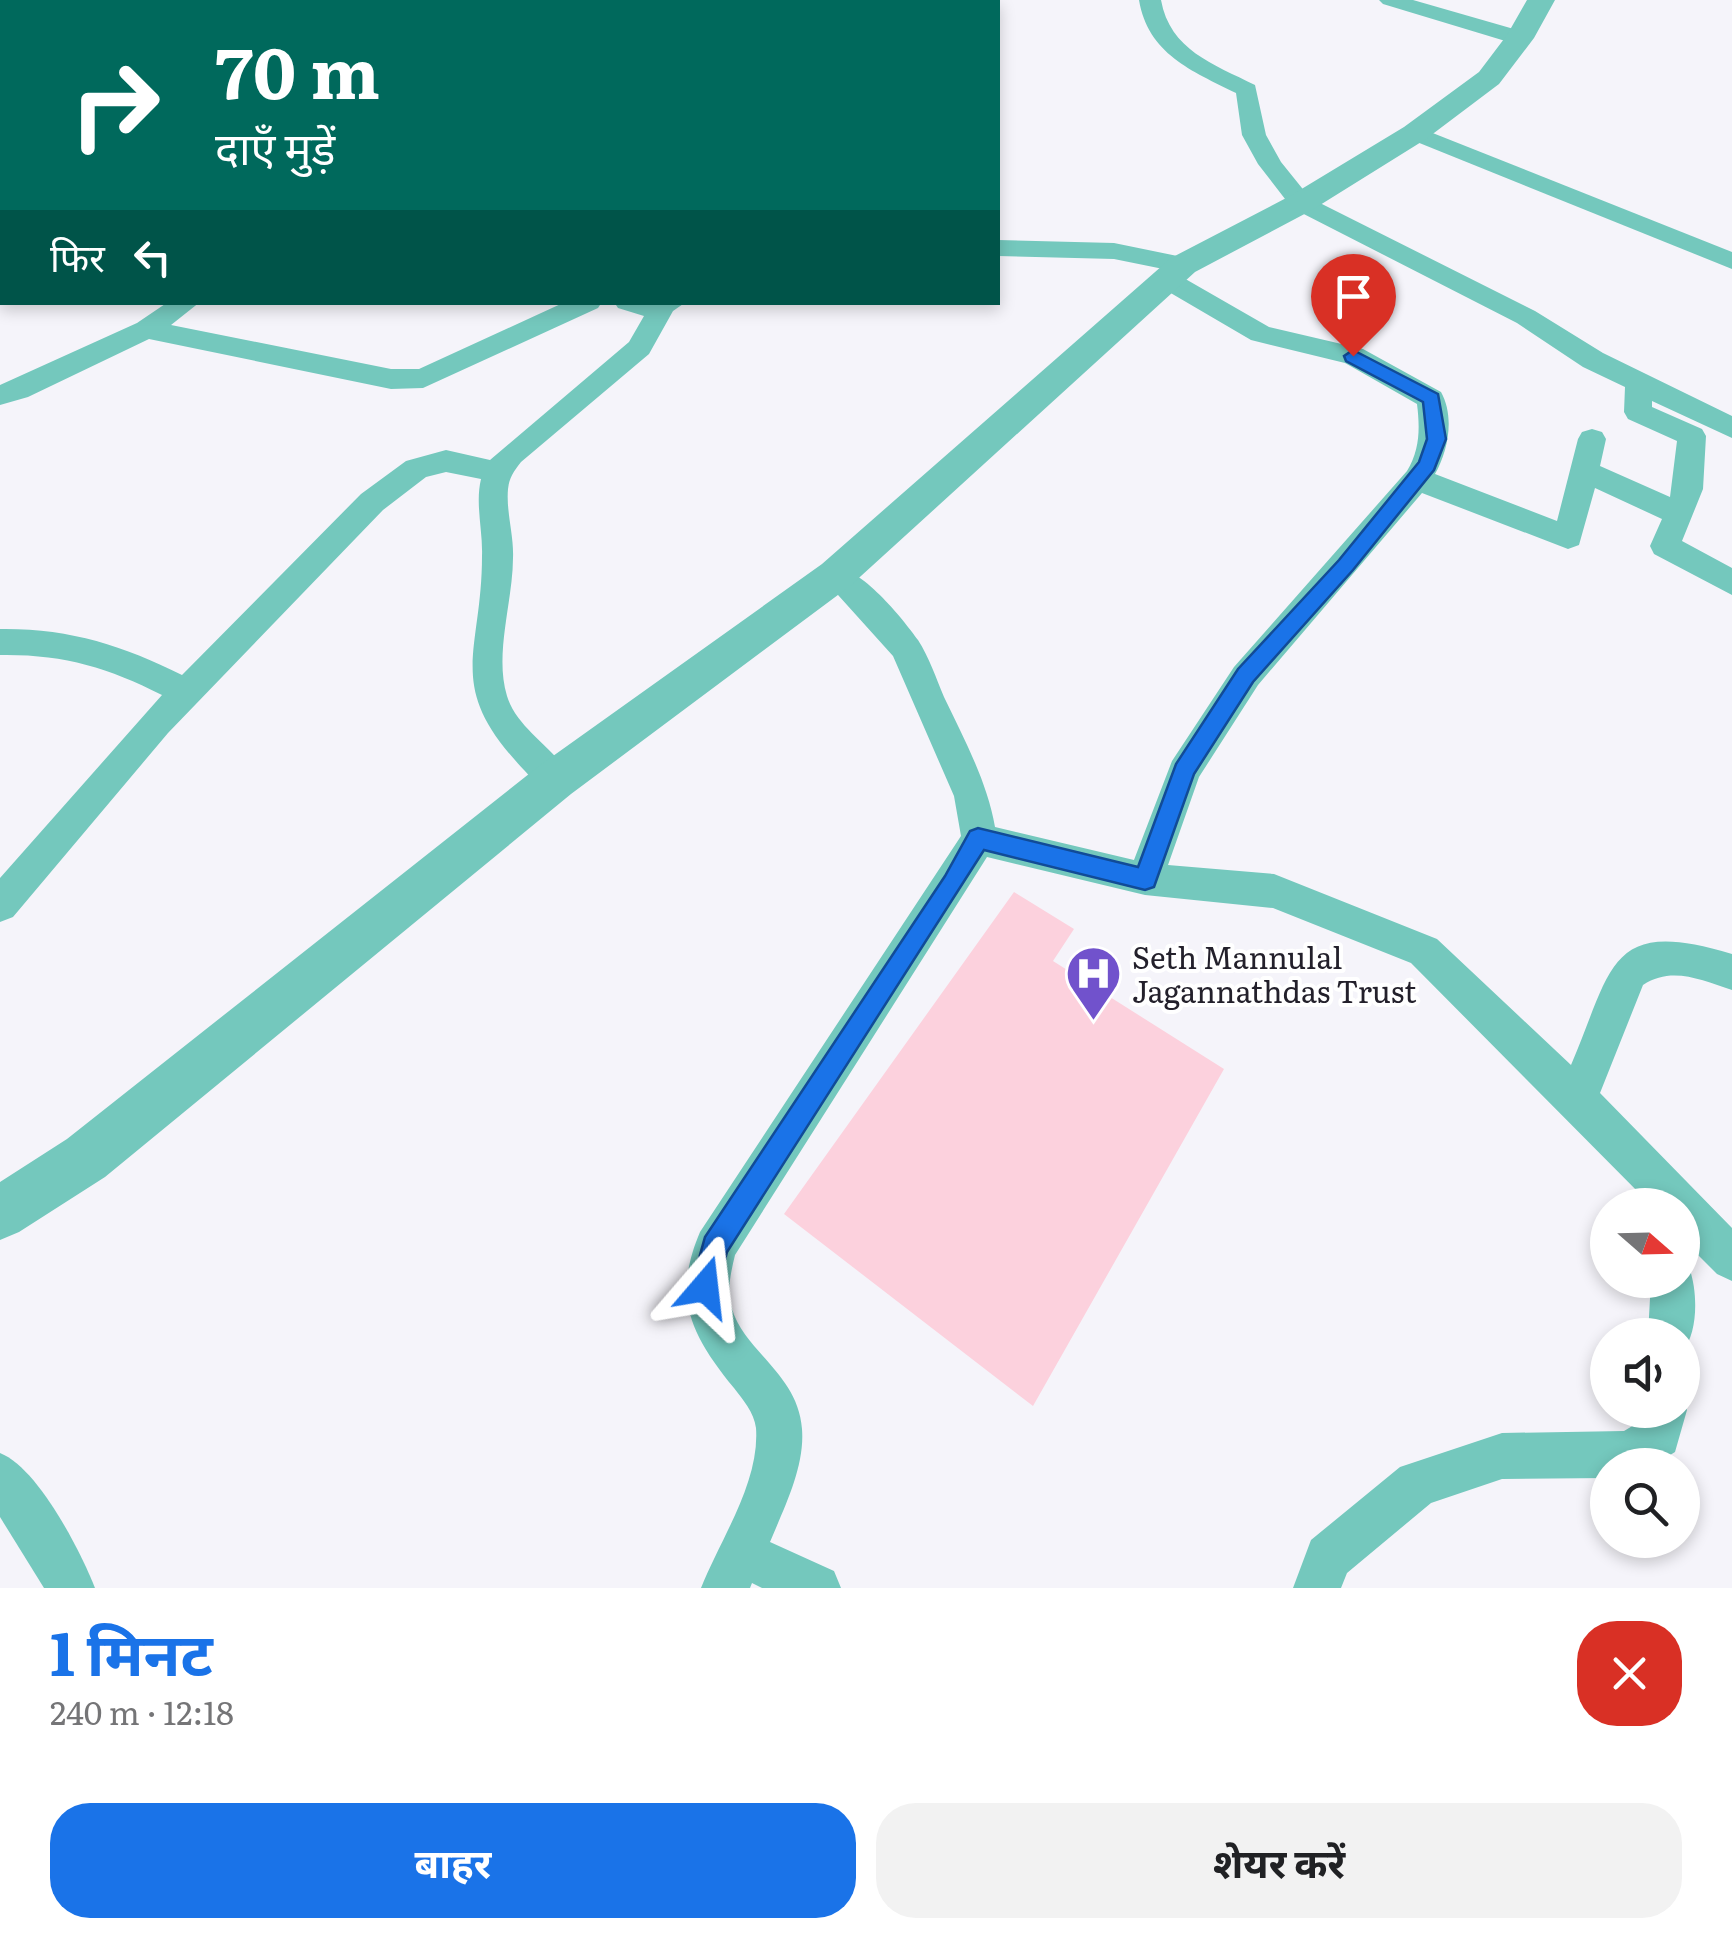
<!DOCTYPE html>
<html lang="hi">
<meta charset="utf-8">
<style>
:root{--surface:#fff;--page:#f2f2f2;--text:#202124;--muted:#757577;--accent:#1a73e8}
body{margin:0;font-family:Literata,"Noto Sans Devanagari",serif;background:var(--page);color:var(--text);height:100vh;display:flex;flex-direction:column;font-size:38px;white-space:nowrap}
*{box-sizing:border-box;margin:0}
p{font-size:32px;color:var(--muted)}
.icon{flex:none;width:55px;height:55px;fill:none;stroke:currentColor;stroke-width:2;stroke-linecap:round;stroke-linejoin:round}
.map{position:relative;height:1588px;overflow:hidden}
.sheet{display:flex;flex-direction:column;background:var(--surface);flex:1}
.sheet>*{flex:none}
.guide{position:absolute;left:0px;top:0px;width:1000px;height:305px;box-shadow:0 5px 15px #0003;background:#00695c;color:#fff;overflow:hidden}
.needle{width:65px;rotate:110deg}
.fabs{position:absolute;left:1590px;top:1188px;display:grid;gap:20px}
.fabs a{display:grid;place-items:center;width:110px;height:110px;border-radius:50%;background:var(--surface);box-shadow:0 5px 15px #0003;font-size:50px}
.pin{position:absolute;display:grid;place-items:center;width:85px;height:85px;color:#fff;margin:-102px -42px;border-radius:50% 50% 50% 0;rotate:-45deg;box-shadow:0 0 10px #0007}
.pin .icon{rotate:45deg}
.me{position:absolute;width:110px;margin:-55px;rotate:17deg;stroke-linejoin:round;filter:drop-shadow(0 0 8px #0008)}
.turn{display:flex;align-items:center;gap:35px;height:210px;padding:0 50px;font-size:45px}
.turn .icon{width:130px;height:130px;stroke-width:2.5}
.turn b{display:block;font-size:70px;line-height:85px}
.then{display:flex;align-items:center;height:95px;padding:0 50px;background:#0003;gap:20px;font-size:38px}
.round{display:grid;place-items:center;flex:none;width:105px;height:105px;border-radius:40px;background:var(--page)}
.summary{display:flex;align-items:center;justify-content:space-between;height:170px;padding:0 50px}
h1{font-size:60px;font-weight:700;line-height:75px;color:var(--accent)}
.button{display:flex;gap:20px;margin-top:auto;padding:20px 50px}
.button a{flex:1;height:115px;border-radius:40px;background:var(--accent);color:#fff;font-size:40px;font-weight:700;line-height:115px;text-align:center}
.button a+a{background:var(--page);color:var(--text)}
.map>svg:first-child{display:block}
</style>
<div class="map">
<svg width="1732" height="1588" viewBox="0 0 1732 1588">
<rect width="100%" height="100%" fill="#f5f4fa"/>
<!-- building -->
<polygon fill="#fcd1dd" points="1014,892 1074,929 1053,961 1224,1069 1033,1406 784,1214"/>
<g fill="none" stroke-linecap="round" stroke-linejoin="round">
<!-- minor -->
<g fill="#74c8bd" fill-rule="evenodd">
<polygon points="291,0 315,0 317,2 293,2"/>
<path d="M1139,0H1161C1170,50 1213,64 1255,85L1266,135L1281,162L1310,198L1535,311L1603,353L1732,416V438L1652,401V407L1702,429L1706,436L1703,489L1682,541L1732,568V595L1654,554L1650,546L1662,519L1595,488L1579,545L1568,549L1422,493L1258,685L1199,777L1168,865L1274,874L1437,939L1571,1065C1613,967 1608,916 1732,954V990C1701,980 1672,966 1643,985L1600,1093L1732,1228V1281L1717,1274L1682,1239V1205H1651L1411,963L1273,908L1145,895L987,857L735,1255C731,1272 726,1292 732,1309C745,1352 798,1374 802,1429C805,1467 784,1508 770,1542L834,1571L841,1588H762L752,1583L750,1588H701C720,1540 760,1482 756,1428C754,1412 743,1400 734,1388C691,1335 672,1298 700,1232L961,836L954,796L893,656L820,575L825,567C853,557 902,617 918,640C929,657 936,678 944,697C964,739 987,781 995,827L1134,860L1172,761L1234,667L1407,471C1420,450 1420,428 1417,404L1345,363L1251,340L1157,285L1153,279L1157,273H1175L1269,327L1363,349L1441,392C1455,417 1448,451 1435,474L1557,521L1578,439L1582,432L1592,429L1602,432L1606,439L1600,466L1670,497L1677,441L1628,419L1624,412L1625,387L1583,367L1517,323L1292,208L1258,164L1242,135L1236,93C1192,71 1148,54 1139,0Z"/>
<polygon points="1379,0 1413,0 1528,33 1531,38 1520,45 1512,43 1383,4"/>
<polygon points="1415,126 1732,252 1732,269 1407,138 1403,133 1407,128"/>
<polygon points="998,240 1114,243 1192,259 1196,265 1183,273 1114,259 998,256"/>
<polygon points="168,302 200,302 171,325 391,369 419,369 565,302 602,302 598,308 423,388 391,389 149,339 28,397 0,405 0,385 137,323"/>
<path d="M614,302H686L673,311L649,354L521,462C514,471 509,478 508,489C506,512 514,535 513,558C513,601 494,654 507,696C518,731 557,748 572,780L567,791C546,798 538,785 524,770C443,685 482,655 482,556C483,531 475,504 481,479L446,472L426,477L383,510L168,733L13,917L0,922V878L162,695C107,667 62,654 0,655V629C68,628 122,645 182,675L361,494L406,461L446,450L490,460L629,342L644,316L618,308Z"/>
<path d="M1682,1262L1688,1265C1698,1288 1699,1333 1682,1352V1335H1648L1651,1280H1682Z"/>
<polygon points="1682,1399 1687,1410 1675,1452 1654,1465 1608,1465 1608,1478 1502,1479 1431,1503 1347,1573 1341,1588 1293,1588 1311,1540 1400,1467 1502,1433 1624,1431 1639,1422 1641,1410 1682,1410"/>
<path d="M0,1453C38,1468 80,1550 95,1588H44L0,1517Z"/>
</g>
<!-- tertiary -->
<g fill="#74c8bd" fill-rule="evenodd">
<polygon points="1527,0 1555,0 1534,38 1499,84 1426,139 1312,210 1195,272 850,586 571,794 105,1177 19,1232 0,1240 0,1182 67,1139 539,766 822,564 1171,258 1290,196 1404,127 1479,72 1507,35"/>
<polygon points="2,68 2,86 0,87 0,69"/>
</g>
</g>
<!-- route -->
<polygon fill="#1a73e8" stroke="#114b97" stroke-width="2.5" points="1353,350 1438,394 1446,439 1434,470 1353,570 1253,682 1194,774 1154,887 1145,890 984,850 727,1252 715,1297 705,1301 695,1297 691,1287 705,1237 945,876 970,831 978,828 1138,867 1176,764 1238,669 1339,560 1419,462 1427,439 1423,402 1346,361 1344,356"/>
<!-- icons -->
<defs>
<symbol id="hospital-pin" viewBox="-11 -11 22 30"><path d="M0 17L-7.5 6A9.5 9.5 0 1 1 7.5 6Z" fill="#7152cc" stroke="#fff"/><path d="M-5-5h3v3.5h4V-5h3V5h-3V1.5h-4V5h-3Z" fill="#fff"/></symbol>
</defs>
<g fill-rule="evenodd">
<use href="#hospital-pin" x="1062" y="942" width="63" height="86"/>
</g>
<g text-anchor="middle" dominant-baseline="central" stroke-width="8" stroke-linejoin="round" paint-order="stroke">
<!-- poi labels -->
<g font-size="30" fill="#23202b" stroke="#fff" text-anchor="start">
<text x="1132" y="956">Seth Mannulal<tspan x="1132" dy="34">Jagannathdas Trust</tspan></text>
</g>
</g>
</svg>
<div class="fabs">
<a><svg class="needle" viewBox="-14 -14 28 28"><path d="M0-13l5 13h-10z" fill="#e53935"/><path d="M0 13l5-13h-10z" fill="#757577"/></svg></a>
<a><svg class="icon" aria-label="sound" viewBox="0 0 24 24"><path d="M4 9h4l5-4v14l-5-4H4zM17 9q2 3 0 6"/></svg></a>
<a><svg class="icon" aria-label="search" viewBox="0 0 24 24"><circle cx="10" cy="10" r="6"/><path d="M15 15l6 6"/></svg></a>
</div>
<div class="pin" style="left:1353px;top:356px;background:#d93025"><svg class="icon" aria-label="arrive" viewBox="0 0 24 24"><path d="M6 21V4h12l-3 4 3 4H6"/></svg></div>
<svg class="me" style="left:705px;top:1287px" viewBox="-20 -20 40 40"><path d="M0-17L14 15 0 8-14 15z" fill="#1a73e8" stroke="#fff" stroke-width="4"/></svg>
<div class="guide">
<div class="turn"><svg class="icon" aria-label="right" viewBox="0 0 24 24"><path d="M7 20v-9h11M14 6l5 5-5 5"/></svg><div><b>70 m</b>दाएँ मुड़ें</div></div>
<div class="then">फिर<svg class="icon" aria-label="left" viewBox="0 0 24 24"><path d="M17 20v-9H6M10 6l-5 5 5 5"/></svg></div>
</div>
</div>
<section class="sheet">
<div class="summary"><div><h1>1 मिनट</h1><p>240 m · 12:18</p></div><a class="round" style="background:#d93025;color:#fff"><svg class="icon" aria-label="close" viewBox="0 0 24 24"><path d="M6 6l12 12M18 6L6 18"/></svg></a></div>
<div class="button"><a>बाहर</a><a>शेयर करें</a></div>
</section>
